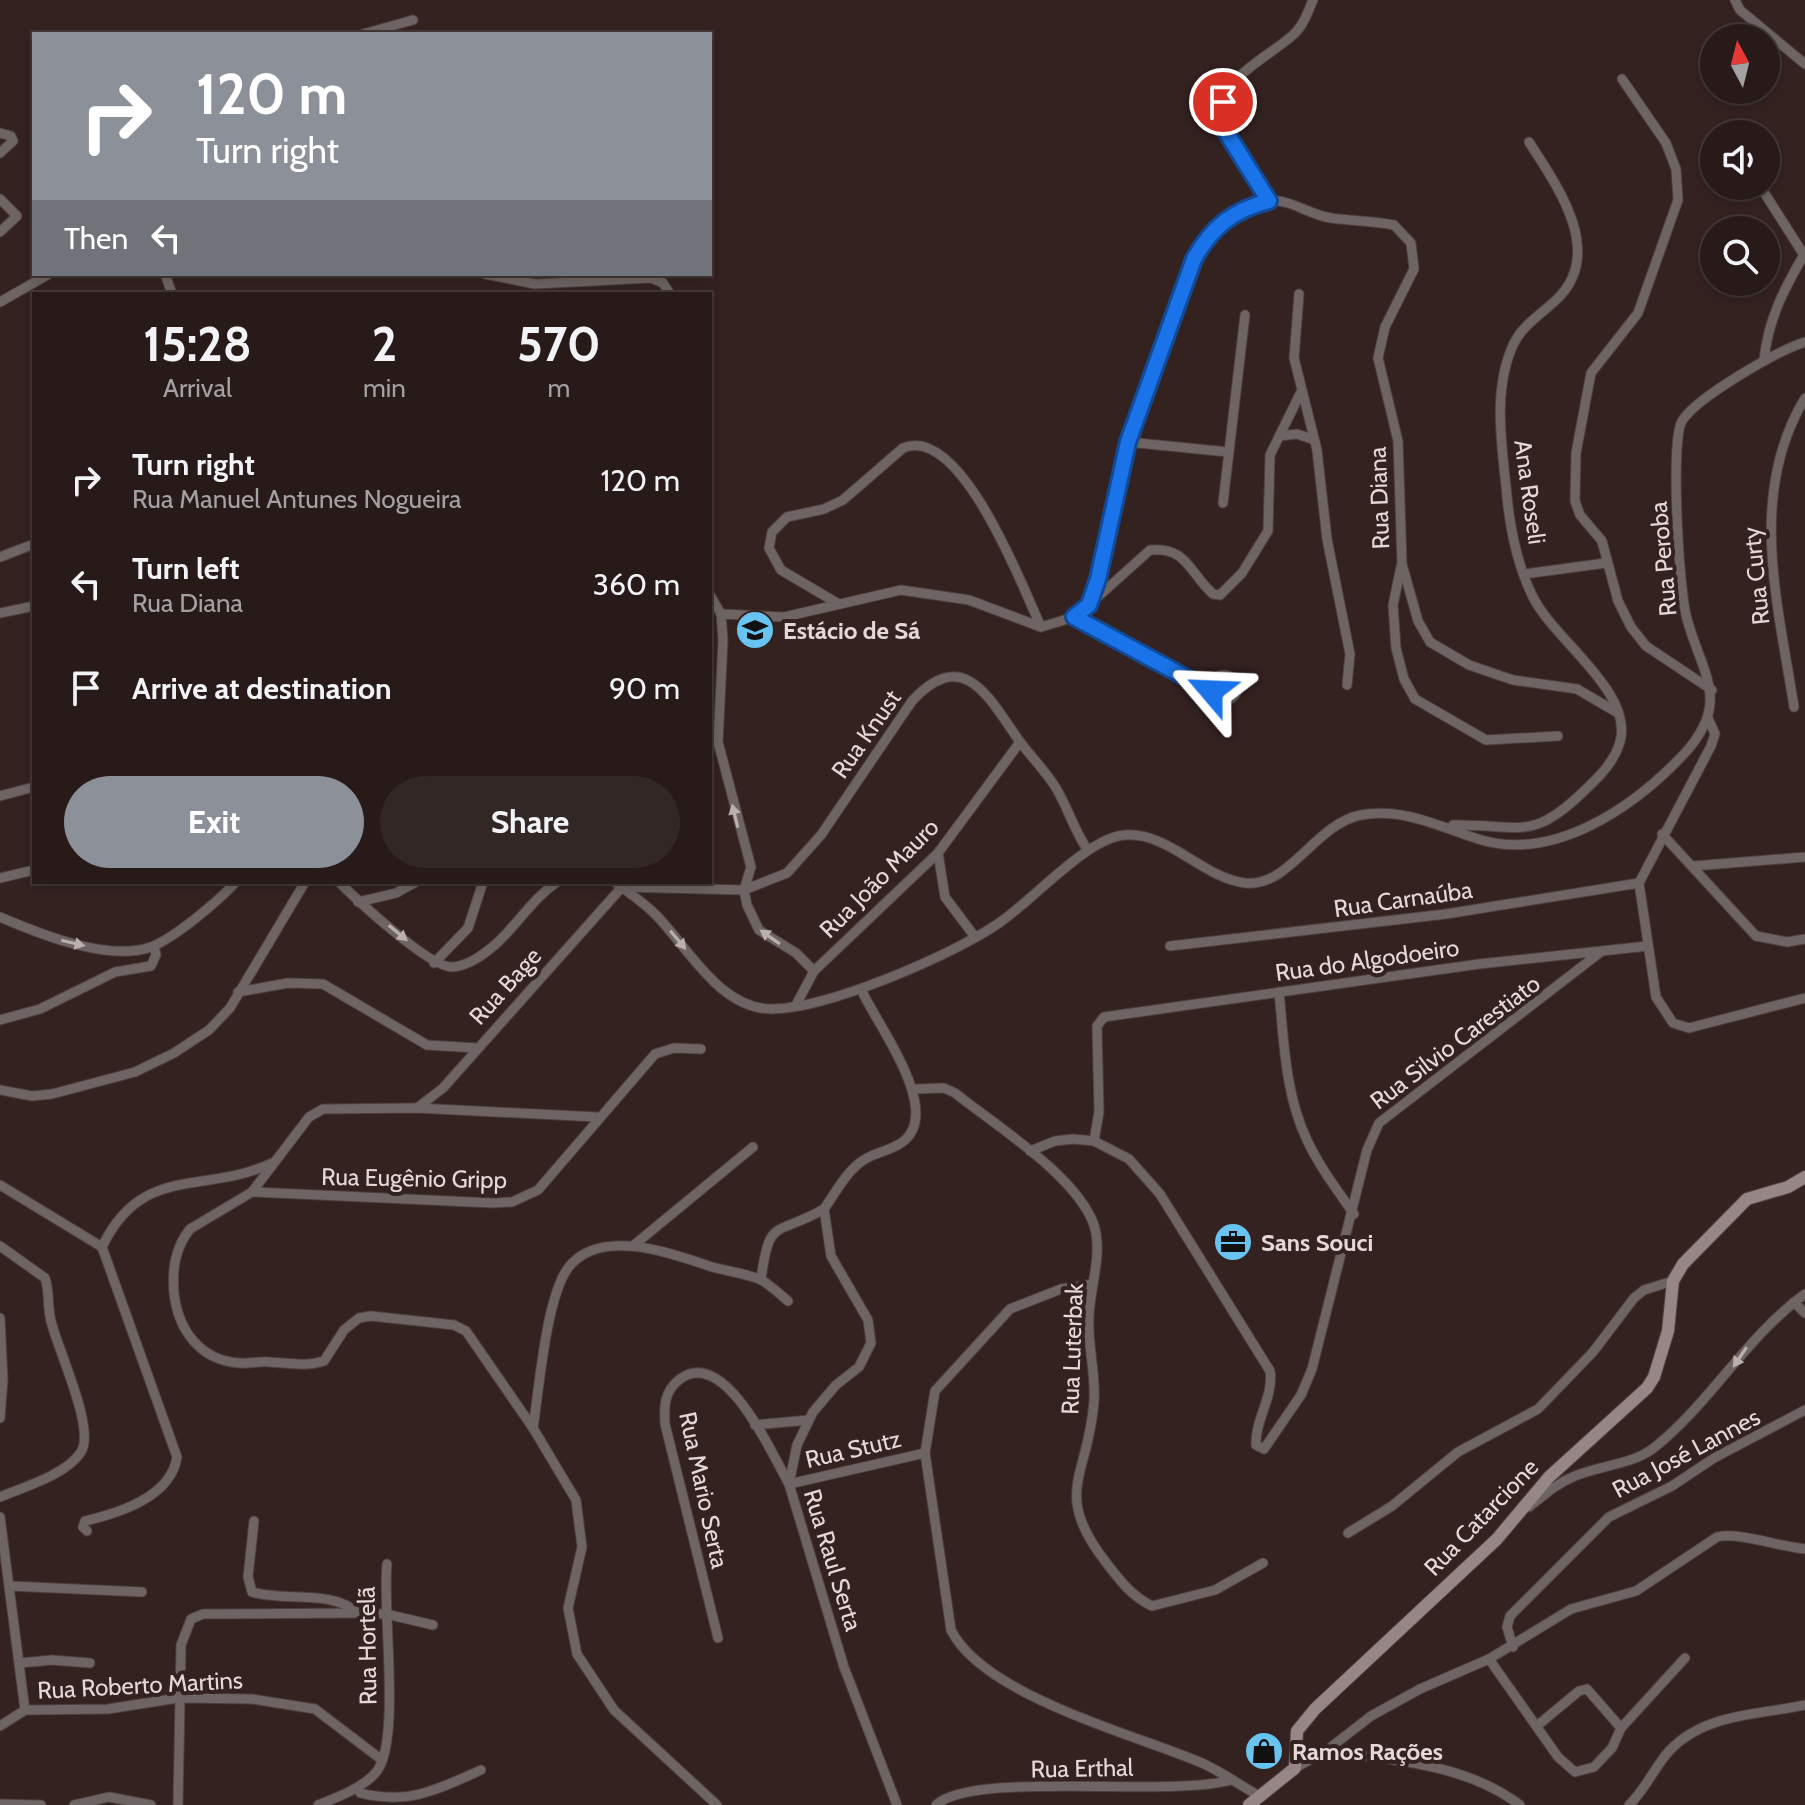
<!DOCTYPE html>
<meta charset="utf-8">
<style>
:root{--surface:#271a19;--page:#332726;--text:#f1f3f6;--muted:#a4a1a2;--line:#433838;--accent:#8c9099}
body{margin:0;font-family:Cabin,sans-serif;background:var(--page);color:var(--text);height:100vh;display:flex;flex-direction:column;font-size:30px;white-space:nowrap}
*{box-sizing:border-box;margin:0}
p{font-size:26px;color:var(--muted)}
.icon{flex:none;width:44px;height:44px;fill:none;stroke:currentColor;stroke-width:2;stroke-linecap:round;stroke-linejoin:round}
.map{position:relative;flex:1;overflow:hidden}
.details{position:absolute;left:32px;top:292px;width:680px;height:592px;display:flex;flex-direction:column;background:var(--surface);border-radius:0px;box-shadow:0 4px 12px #0003,0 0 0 2px var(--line)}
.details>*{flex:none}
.top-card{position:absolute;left:32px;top:32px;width:680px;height:244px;border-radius:0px;box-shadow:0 4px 12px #0003,0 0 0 2px var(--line);background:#8c9099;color:#fff;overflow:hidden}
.needle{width:52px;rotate:353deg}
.tools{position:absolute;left:1700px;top:24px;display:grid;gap:16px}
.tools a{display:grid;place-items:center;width:80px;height:80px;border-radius:50%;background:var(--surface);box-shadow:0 4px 12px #0003,0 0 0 2px var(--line);font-size:40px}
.pin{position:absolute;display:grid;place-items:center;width:68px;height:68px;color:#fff;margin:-34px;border:4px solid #fff;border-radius:50%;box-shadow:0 2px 8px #0007}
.me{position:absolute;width:88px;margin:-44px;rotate:296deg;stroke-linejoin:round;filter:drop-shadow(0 0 6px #0008)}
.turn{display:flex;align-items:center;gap:28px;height:168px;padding:0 32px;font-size:36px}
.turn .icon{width:104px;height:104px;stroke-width:2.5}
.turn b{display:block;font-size:56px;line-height:68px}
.then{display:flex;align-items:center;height:76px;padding:0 32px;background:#0003;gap:16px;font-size:30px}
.eta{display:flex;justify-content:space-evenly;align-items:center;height:136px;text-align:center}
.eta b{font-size:48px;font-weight:700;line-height:56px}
.cta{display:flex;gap:16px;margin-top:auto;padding:16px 32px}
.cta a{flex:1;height:92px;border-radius:48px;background:var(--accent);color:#fff;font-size:32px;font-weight:700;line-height:92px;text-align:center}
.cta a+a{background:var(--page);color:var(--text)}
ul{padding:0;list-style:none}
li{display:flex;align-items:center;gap:24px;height:104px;padding:0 32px}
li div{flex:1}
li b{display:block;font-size:30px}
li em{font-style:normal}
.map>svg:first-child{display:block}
</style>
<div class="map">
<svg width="1805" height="1805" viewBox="0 0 1805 1805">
<rect width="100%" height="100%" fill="#342221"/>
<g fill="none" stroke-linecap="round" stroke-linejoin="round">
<defs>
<g id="street">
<polyline points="1735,0 1740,10 1805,64"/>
<polyline points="363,34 413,20"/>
<polyline points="1622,79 1666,143 1676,169 1678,200 1638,313 1591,373 1576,453 1575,501 1580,515 1602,541 1618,601 1631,627 1646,646 1712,690"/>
<polyline points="1726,131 1728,134"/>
<polyline points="0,133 11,136 13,141 0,153"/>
<polyline points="1760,186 1804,255"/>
<polyline points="0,199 17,216 0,232"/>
<path d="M1269,201C1256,181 1226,144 1221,123C1211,80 1273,56 1296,32C1305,23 1308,11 1313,0"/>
<polyline points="165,274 172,294"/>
<polyline points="485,274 535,284 651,278 663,283 670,294"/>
<polyline points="1299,294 1294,358 1317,450 1327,539 1350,654 1347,685"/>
<polyline points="0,302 49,274"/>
<path d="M1764,360C1768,319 1785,287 1805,253"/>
<polyline points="1279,436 1297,434 1312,439"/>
<polyline points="1128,442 1228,452"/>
<polyline points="1223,503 1245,315"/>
<polyline points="0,557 34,544"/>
<polyline points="1401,567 1393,605 1396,648 1404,679 1415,699 1486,740 1558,736"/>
<polyline points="1524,574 1606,563"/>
<polyline points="710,595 721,614 723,640 718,742 751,867 744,890 747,905 759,930 796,953 814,971"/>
<path d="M837,603L781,570L769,548L772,532L787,517L824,509L843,500L903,448C961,423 1023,588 1041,627"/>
<path d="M1091,603L1150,550C1187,546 1190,574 1213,594L1220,595L1242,573L1268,531L1270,455L1300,394"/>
<polyline points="0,613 34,606"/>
<path d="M721,614L784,617L901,590L969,600L1041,627L1074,617L1089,605L1098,579L1128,442L1194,259C1211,228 1244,194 1284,202C1300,206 1315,216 1331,218C1352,221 1373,221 1394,225L1411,243L1414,269L1385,327L1378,358L1398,441L1402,564L1418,621L1430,642L1469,665L1513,680L1577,689L1618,713"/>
<polyline points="1074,617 1211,691"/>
<circle cx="1224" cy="688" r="13"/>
<path d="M1794,707C1778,603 1747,494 1805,398"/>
<polyline points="1708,718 1715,734 1711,746 1639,883 1656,997 1673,1023 1689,1028 1805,998"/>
<polyline points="0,796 34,787"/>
<path d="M1453,825C1521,824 1531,843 1585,790C1600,776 1614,762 1620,742C1634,692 1554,640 1533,597C1516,563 1509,524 1506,486C1501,440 1493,387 1514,343C1524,323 1545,312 1560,296C1604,249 1555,183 1529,142"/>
<polyline points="1662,834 1756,936 1787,942 1805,939"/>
<polyline points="938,853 945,897 975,937"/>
<polyline points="1693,866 1805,857"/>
<polyline points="0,878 34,870"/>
<path d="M339,882C357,900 430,968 452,967C469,966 484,954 496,944C518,924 532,899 557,882"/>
<path d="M615,882C628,892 643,902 655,914C688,947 720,1010 773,1009C829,1008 953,955 999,923C1032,901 1088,837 1125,835C1169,832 1203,878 1245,883C1289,888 1315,824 1361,815C1402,807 1441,827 1478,839C1554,863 1634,807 1684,754C1732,702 1702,674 1687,619C1679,592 1670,441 1682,421C1697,397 1777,351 1805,342"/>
<path d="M623,887L744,890L787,873L821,835L912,701C963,646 988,696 1018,739C1030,756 1045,770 1056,788C1068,808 1074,830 1087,849"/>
<polyline points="358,902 396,893 416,882"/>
<path d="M0,917C40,934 108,962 151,947C176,937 217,902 236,882"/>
<polyline points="1170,946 1446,914 1639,883"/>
<polyline points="434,963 468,928 483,882"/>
<path d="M861,989C876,1024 946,1113 901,1143C891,1150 878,1152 867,1158C848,1168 836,1192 824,1209L831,1256L868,1320L871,1343L859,1367L836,1385L813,1412L797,1445L789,1484L844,1667L897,1805"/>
<polyline points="238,992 288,983 323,984 427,1045 477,1048"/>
<path d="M1279,992C1284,1041 1285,1094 1307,1140C1319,1166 1337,1190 1354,1214"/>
<polyline points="796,1005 814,971 938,853 1020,742"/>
<polyline points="0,1020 40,1009 115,972 151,966 156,955 154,946"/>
<path d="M914,1089L944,1088L955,1093C995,1125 1077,1176 1094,1225C1103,1254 1090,1287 1089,1316C1087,1344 1096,1372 1094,1401C1089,1477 1050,1492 1108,1565C1121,1582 1133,1597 1152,1606L1215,1590L1263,1563"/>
<polyline points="0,1090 32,1096 52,1094 135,1072 174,1053 209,1030 230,1008 305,882"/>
<polyline points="417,1108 443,1088 622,887"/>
<path d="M597,1117L417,1108L323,1109L309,1117L252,1192L190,1229C175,1248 172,1269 174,1293C178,1329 199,1360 239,1363C249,1364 259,1361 269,1362C289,1363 305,1367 324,1361L344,1330L359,1318L371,1316L454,1325L466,1331L533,1428L576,1500L582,1547L568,1608L577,1654L614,1710L717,1805"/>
<polyline points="1094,1141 1099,1112 1097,1026 1104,1017 1479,964 1648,946"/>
<path d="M1030,1151L1055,1141L1073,1139L1094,1141L1129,1159L1160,1194L1270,1371C1274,1397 1255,1419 1256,1445L1264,1449L1301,1395L1312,1369L1367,1150L1379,1123L1602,951"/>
<polyline points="0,1185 102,1247"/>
<polyline points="252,1192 493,1203 512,1202 538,1190 655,1054 674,1048 701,1049"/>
<polyline points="634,1245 753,1147"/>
<path d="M0,1246L45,1278C50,1292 47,1307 51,1321C57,1348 96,1429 81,1452C66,1475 24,1487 0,1497"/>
<path d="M102,1247C142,1163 204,1195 272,1163"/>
<path d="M761,1280C769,1216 775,1237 824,1209"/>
<path d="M1093,1284L1061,1289L1010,1309L935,1391L925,1453L951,1630C984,1696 1134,1734 1202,1763C1222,1772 1241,1786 1261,1797"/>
<polyline points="1794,1302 1805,1313"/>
<polyline points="0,1318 3,1380 0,1418"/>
<polyline points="755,1425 809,1420"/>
<path d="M533,1428C539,1390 546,1298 568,1268C600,1226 673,1254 712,1267C727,1271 744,1273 759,1279C769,1283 779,1294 788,1301"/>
<polyline points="789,1484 925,1453"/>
<path d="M1529,1507C1544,1495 1557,1483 1575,1476C1600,1465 1633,1465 1655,1447C1711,1402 1747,1336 1805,1294"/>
<polyline points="0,1517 25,1710"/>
<path d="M87,1531L83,1527L85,1521C119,1513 171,1497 177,1457L102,1247"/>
<polyline points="1348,1533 1392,1506 1458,1452 1538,1409 1593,1352 1634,1298 1644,1290 1673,1281"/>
<polyline points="10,1586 142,1592"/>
<polyline points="358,1613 386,1614 433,1625"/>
<path d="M718,1638L665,1424C664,1406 664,1391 680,1379C725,1346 772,1454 789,1484"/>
<polyline points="1513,1647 1507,1627 1510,1616 1609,1517 1672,1486 1714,1458 1805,1410"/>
<polyline points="1489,1659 1558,1757 1575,1772 1594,1767 1612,1748 1621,1728 1685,1658"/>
<polyline points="20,1663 52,1660 90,1663"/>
<polyline points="1538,1725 1579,1691 1587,1689 1621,1728"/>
<polyline points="0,1726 25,1710 108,1709 178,1698 252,1699 315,1709 382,1760"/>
<path d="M1326,1751C1393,1760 1464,1763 1520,1805"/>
<path d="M1295,1768L1326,1751L1371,1716L1420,1689L1489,1659L1571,1609L1636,1591L1717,1537C1734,1531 1782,1547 1805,1549"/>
<path d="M360,1793C409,1805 436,1790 481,1770"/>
<polyline points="0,1804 41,1805"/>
<polyline points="74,1805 109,1797 151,1805"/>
<path d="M178,1805L181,1645L191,1619L203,1614L358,1613C331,1589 284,1602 252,1592L248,1577L254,1521"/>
<path d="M318,1805C336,1798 365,1787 377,1771C401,1739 382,1609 387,1564"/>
<path d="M936,1805C974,1770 1168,1798 1231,1780"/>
<path d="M1629,1805C1646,1789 1655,1766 1670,1750C1705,1713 1759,1715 1805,1705"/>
</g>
<polyline id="secondary" points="1249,1805 1295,1768 1297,1731 1315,1709 1497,1539 1549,1477 1647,1388 1654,1377 1668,1331 1673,1281 1683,1264 1747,1199 1788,1187 1805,1177"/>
</defs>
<!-- street casing -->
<use href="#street" stroke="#503f3e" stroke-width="11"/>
<!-- secondary casing -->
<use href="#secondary" stroke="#503f3e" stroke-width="14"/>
<!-- street -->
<use href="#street" stroke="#6e6464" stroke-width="9"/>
<!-- secondary -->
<use href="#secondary" stroke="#968685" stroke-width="12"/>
</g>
<!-- one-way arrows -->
<defs><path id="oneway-solid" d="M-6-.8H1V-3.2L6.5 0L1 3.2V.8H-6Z" transform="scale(2)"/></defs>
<g fill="#bbb0af">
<use href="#oneway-solid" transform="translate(735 816) rotate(-104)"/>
<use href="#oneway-solid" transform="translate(398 933) rotate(40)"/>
<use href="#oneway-solid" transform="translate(770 937) rotate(-145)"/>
<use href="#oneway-solid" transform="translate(678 940) rotate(50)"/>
<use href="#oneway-solid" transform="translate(73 943) rotate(13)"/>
<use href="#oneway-solid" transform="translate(1740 1357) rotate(124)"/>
</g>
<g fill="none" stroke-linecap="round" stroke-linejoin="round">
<defs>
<path id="route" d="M1211,691L1074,617L1089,605L1098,579L1128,442L1194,259C1212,227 1233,210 1269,201L1223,127V102"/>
</defs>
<!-- route casing -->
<use href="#route" stroke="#114b97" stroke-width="20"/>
<!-- route -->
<use href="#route" stroke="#1a73e8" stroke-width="14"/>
</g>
<!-- icons -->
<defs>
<symbol id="university-disc" viewBox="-11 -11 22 22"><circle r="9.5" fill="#69c3f1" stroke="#342221"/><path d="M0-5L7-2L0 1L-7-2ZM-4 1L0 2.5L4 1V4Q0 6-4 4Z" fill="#111"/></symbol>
<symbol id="office-disc" viewBox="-11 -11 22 22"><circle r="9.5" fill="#69c3f1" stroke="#342221"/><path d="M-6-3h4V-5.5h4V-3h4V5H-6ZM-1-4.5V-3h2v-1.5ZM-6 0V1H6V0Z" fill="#111"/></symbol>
<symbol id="shop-disc" viewBox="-11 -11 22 22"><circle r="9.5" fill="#69c3f1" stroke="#342221"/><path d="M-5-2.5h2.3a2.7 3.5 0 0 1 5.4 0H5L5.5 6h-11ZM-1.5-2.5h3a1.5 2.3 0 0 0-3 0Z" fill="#111"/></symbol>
</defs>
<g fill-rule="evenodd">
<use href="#university-disc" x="733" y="608" width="44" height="44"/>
<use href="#office-disc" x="1211" y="1220" width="44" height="44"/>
<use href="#shop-disc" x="1242" y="1729" width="44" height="44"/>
</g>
<g text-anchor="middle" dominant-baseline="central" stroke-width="8" stroke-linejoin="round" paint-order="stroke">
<!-- street labels -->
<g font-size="24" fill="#e5d9d8" stroke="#342221">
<text transform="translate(1530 492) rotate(82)">Ana Roseli</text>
<text transform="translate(1379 498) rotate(-92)">Rua Diana</text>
<text transform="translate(1663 559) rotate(-95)">Rua Peroba</text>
<text transform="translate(1756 576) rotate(-96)">Rua Curty</text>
<text transform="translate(866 734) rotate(-55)">Rua Knust</text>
<text transform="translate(879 878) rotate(-45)">Rua João Mauro</text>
<text transform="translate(1403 899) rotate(-8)">Rua Carnaúba</text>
<text transform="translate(1367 960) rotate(-8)">Rua do Algodoeiro</text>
<text transform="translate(505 986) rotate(-48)">Rua Bage</text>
<text transform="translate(1455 1042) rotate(-37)">Rua Silvio Carestiato</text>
<text transform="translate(414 1178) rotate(1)">Rua Eugênio Gripp</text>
<text transform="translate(1072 1349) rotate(-88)">Rua Luterbak</text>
<text transform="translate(853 1449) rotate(-13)">Rua Stutz</text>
<text transform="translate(1686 1453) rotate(-28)">Rua José Lannes</text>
<text transform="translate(704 1490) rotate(78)">Rua Mario Serta</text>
<text transform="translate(1481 1517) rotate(-46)">Rua Catarcione</text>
<text transform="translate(833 1560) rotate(73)">Rua Raul Serta</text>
<text transform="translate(367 1646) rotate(-91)">Rua Hortelã</text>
<text transform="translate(140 1685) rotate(-3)">Rua Roberto Martins</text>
<text transform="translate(1082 1768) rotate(-1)">Rua Erthal</text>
</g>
<!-- poi labels -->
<g font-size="24" font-weight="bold" fill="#e5d9d8" stroke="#342221" text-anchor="start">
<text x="783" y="630">Estácio de Sá</text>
<text x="1261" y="1242">Sans Souci</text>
<text x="1292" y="1751">Ramos Rações</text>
</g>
</g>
</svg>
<div class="tools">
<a><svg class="needle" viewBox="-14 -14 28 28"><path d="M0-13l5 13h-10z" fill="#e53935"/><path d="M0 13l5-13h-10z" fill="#a4a1a2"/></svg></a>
<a><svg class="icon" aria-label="sound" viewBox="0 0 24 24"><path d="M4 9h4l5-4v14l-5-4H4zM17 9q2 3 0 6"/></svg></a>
<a><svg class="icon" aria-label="search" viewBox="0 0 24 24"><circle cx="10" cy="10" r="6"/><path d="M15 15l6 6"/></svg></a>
</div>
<div class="pin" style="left:1223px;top:102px;background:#d93025"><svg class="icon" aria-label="arrive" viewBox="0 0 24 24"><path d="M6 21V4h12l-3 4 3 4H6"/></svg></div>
<svg class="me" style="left:1211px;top:691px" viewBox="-20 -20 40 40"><path d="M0-17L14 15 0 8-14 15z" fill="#1a73e8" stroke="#fff" stroke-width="4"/></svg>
<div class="top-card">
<div class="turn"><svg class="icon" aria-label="right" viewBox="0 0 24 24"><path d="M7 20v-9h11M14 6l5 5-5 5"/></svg><div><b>120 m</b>Turn right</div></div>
<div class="then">Then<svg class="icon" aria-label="left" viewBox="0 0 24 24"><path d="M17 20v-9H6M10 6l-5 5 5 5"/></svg></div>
</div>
<section class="details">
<div class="eta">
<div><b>15:28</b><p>Arrival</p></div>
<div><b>2</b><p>min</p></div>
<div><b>570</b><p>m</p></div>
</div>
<ul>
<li><svg class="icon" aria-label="right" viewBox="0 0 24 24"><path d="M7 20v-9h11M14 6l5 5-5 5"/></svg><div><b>Turn right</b><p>Rua Manuel Antunes Nogueira</p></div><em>120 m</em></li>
<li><svg class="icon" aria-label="left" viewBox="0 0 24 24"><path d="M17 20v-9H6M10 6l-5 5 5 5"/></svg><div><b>Turn left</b><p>Rua Diana</p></div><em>360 m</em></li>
<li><svg class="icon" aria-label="arrive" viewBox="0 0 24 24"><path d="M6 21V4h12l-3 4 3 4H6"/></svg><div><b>Arrive at destination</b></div><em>90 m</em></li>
</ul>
<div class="cta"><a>Exit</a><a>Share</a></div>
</section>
</div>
